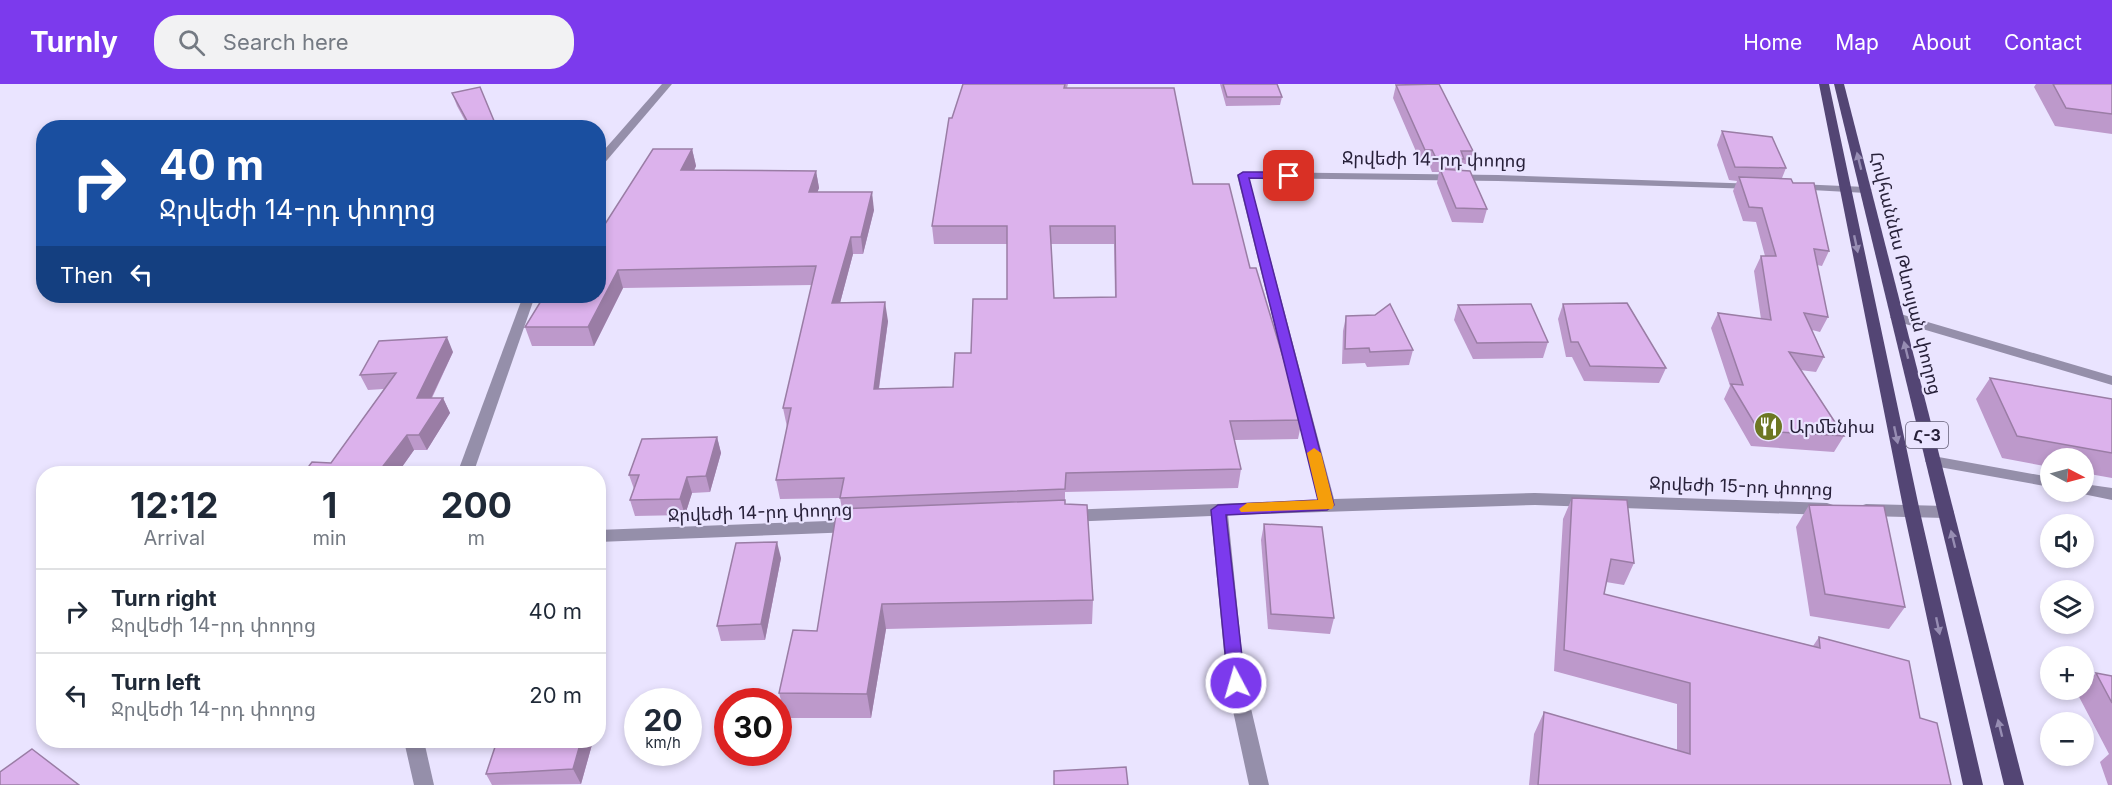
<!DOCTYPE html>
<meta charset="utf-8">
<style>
:root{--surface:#fff;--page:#f2f2f3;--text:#1f2937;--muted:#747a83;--line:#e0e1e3;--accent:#7c3aed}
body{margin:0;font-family:Inter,"Noto Sans Armenian",sans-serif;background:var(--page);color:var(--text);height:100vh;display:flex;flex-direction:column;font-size:22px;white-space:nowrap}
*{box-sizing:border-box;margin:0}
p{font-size:20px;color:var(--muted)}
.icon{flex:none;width:33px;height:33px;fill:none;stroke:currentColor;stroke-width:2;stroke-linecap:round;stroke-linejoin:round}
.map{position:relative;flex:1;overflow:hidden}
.drawer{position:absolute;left:36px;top:382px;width:570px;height:282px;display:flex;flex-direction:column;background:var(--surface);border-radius:24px;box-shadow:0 3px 9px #0003}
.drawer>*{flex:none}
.banner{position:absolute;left:36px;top:36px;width:570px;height:183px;border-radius:24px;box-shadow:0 3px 9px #0003;background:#1a4fa0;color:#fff;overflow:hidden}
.needle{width:39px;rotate:96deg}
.fabs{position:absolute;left:2040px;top:364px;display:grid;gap:12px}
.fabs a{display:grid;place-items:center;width:54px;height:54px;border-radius:50%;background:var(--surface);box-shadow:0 3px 9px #0003;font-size:30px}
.speed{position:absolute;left:624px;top:604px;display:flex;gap:12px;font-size:30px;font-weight:700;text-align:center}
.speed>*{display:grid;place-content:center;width:78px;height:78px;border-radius:50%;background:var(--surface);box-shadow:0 3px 9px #0003;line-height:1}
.speed small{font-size:15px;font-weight:400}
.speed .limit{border:9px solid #d22;background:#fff;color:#111}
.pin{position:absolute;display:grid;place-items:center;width:51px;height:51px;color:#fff;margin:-26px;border-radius:12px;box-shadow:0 3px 9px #0006}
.me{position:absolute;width:66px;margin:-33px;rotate:354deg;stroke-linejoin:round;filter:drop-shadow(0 0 4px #0008)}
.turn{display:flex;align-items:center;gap:21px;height:126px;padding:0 24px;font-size:27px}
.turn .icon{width:78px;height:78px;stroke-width:2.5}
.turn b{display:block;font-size:42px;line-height:51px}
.then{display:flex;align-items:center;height:57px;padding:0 24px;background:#0003;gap:12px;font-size:22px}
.eta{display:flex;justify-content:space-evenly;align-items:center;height:102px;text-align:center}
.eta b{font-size:36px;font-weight:700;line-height:42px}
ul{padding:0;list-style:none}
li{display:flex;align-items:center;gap:18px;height:84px;padding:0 24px;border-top:2px solid var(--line)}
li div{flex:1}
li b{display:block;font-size:22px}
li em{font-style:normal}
header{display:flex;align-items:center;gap:36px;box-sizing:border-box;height:84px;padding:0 30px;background:var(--accent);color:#fff}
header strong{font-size:28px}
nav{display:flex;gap:33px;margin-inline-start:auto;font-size:21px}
.search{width:420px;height:54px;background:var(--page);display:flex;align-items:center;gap:15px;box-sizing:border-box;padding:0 21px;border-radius:24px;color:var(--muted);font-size:22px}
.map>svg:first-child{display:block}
</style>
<header>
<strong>Turnly</strong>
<div class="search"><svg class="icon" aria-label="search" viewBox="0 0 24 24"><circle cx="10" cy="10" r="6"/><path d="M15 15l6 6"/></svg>Search here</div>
<nav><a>Home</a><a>Map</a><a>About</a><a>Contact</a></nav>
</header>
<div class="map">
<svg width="2112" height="701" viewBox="0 0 2112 701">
<rect width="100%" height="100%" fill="#eae4ff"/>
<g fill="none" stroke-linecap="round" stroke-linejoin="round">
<!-- minor -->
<g fill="#958faa" fill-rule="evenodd">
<polygon points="662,0 672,0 602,82 598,83 598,73"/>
<polygon points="1243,88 1498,91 1759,100 1761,102 1755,105 1498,97 1249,94 1334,415 1535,409 1827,419 1833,421 1835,425 1833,429 1827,431 1535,421 1228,431 1245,599 1269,701 1249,701 1227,599 1211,432 1067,438 1061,436 1059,432 1061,428 1067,426 1318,416 1237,91"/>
<polygon points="1797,100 1866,103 1872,106 1866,109 1793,105 1793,101"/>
<polygon points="523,212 535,212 473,390 457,390"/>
<polygon points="1897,229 2112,292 2112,301 1892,236 1890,233"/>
<polygon points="1933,372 2050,393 2050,403 1928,381 1925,377 1928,373"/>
<polygon points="2084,400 2112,404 2112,416 2078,409 2084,408"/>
<polygon points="1866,420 1946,422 1952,424 1954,428 1952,432 1946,434 1866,432 1860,430 1858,426 1860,422"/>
<polygon points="854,436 860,438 862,442 860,446 854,448 598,458 598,446"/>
<polygon points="404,657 424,657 434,701 414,701"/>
</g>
<!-- primary -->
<g fill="#534574" fill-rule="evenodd">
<polygon points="1819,0 1829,0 1920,428 1983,701 1963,701 1904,428"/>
<polygon points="1834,0 1844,0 2024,701 2004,701"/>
</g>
</g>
<!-- wall -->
<g fill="#bd99cb" fill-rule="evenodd">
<path d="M963,0H1068L1067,4L1193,100L1250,184L1302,336L1298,355L1234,356L1241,385L1238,404L1065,408V420L1093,516L1092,540L886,545L871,634H786L779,609L817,547L842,425L840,414L780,415L776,396L787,343L783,324L812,201L623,204L594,262H532L525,243L598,212L692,65L696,82L694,87H816L819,104L817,108L874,126L863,170H853L840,219L888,237L879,305L953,303L971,269L1007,215V160H934L932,142L952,34ZM1051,160H1114L1115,213L1054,214Z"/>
<polygon points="1220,0 1277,0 1282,13 1280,21 1226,22"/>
<polygon points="2036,0 2112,0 2112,50 2055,42 2034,3"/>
<polygon points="1396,1 1473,67 1470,80 1463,80 1462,86 1487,125 1483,139 1452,138 1437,99 1439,88 1432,88 1429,80 1421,79 1393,14"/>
<polygon points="452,9 497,44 469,44 457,22"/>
<polygon points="1722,47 1786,84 1782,94 1829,167 1822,182 1817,181 1828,233 1820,248 1812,246 1824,273 1816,288 1800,286 1844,352 1834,368 1751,362 1724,315 1730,302 1711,244 1718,229 1761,235 1754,187 1761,172 1765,172 1756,138 1743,137 1733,107 1737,97 1729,96 1717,61"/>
<polygon points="1563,220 1666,284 1659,299 1584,297 1572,273 1566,273 1558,235"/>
<polygon points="1458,221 1548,258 1543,274 1473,275 1454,236"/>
<polygon points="1346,232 1413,266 1409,281 1367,283 1365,279 1342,280 1343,247"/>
<polygon points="453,268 432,314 443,314 450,329 427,366 414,366 397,390 303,390 331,379 384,305 368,306 360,291"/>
<polygon points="1990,294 2112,315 2112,394 2084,389 2084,375 2050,375 2050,383 2002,374 1976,315"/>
<polygon points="717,353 721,369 710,408 692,409 685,431 635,432 630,416 634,405 629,391"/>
<polygon points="1572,414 1634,479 1624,501 1606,498 1604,510 1813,562 1819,553 1920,634 1951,701 1529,701 1534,650 1544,628 1677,666 1677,620 1554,587 1563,435"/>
<polygon points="1809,421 1905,523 1889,545 1810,532 1796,443"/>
<polygon points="1264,440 1334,534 1330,550 1268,545 1261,456"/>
<polygon points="781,474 765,556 721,557 717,542"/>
<polygon points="2096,589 2112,592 2112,701 2108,701 2100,678 2109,670 2077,609 2080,606 2084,606 2084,602"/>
<polygon points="497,657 593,657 581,700 492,701 486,690"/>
</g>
<!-- shaded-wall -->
<g fill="#9a7da5">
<polygon points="692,65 696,82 685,104 681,86"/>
<polygon points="816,87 819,104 811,126 809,108"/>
<polygon points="872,108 874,126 863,170 861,153"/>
<polygon points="851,153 853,170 835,238 832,219"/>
<polygon points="618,186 623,204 594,262 588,243"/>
<polygon points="885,218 888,237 876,324 874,305"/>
<polygon points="447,253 453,268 424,329 417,314"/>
<polygon points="443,314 450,329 427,366 419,351"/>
<polygon points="407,351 414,366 397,390 377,390"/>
<polygon points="717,353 721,369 710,408 706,392"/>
<polygon points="687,393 692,409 685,431 680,415"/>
<polygon points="777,458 781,474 765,556 761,540"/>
<polygon points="882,520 886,545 871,634 867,610"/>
<polygon points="598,620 601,626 598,636"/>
<polygon points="581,657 593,657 581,700 573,685"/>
</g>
<!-- building -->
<g fill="#dcb2ec" stroke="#9a7da5" stroke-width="1.5" fill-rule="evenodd">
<path d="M963,0H1065L1064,4H1174L1193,100H1229L1250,184H1256L1302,336L1230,337L1241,385L1066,389L1065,405L840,414L844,394L776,396L791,324H783L816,182L618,186L588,243H525L544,212H598V151L653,65H692L681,86L816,87L809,108H872L861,153H851L832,219L885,218L874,305L953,303L955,269H971L973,215H1007V142H932L949,34H952ZM1050,142H1115L1116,213L1054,214Z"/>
<polygon points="1223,0 1277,0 1282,13 1227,13"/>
<polygon points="1439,0 1473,67 1461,67 1464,75 1436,74 1432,66 1425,66 1396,1"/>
<polygon points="2053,0 2112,0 2112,30 2066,24"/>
<polygon points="480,3 497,44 471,44 452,9"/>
<polygon points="1722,47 1772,53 1786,84 1735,83"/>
<polygon points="1440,85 1470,87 1487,125 1456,124"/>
<polygon points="1739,93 1791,95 1793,99 1814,99 1829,167 1814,165 1828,233 1804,229 1824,273 1789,268 1844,352 1759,347 1731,300 1743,301 1718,229 1771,236 1761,172 1776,172 1762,124 1749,123"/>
<polygon points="1627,219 1666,284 1590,282 1578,258 1571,258 1563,220"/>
<polygon points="1390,220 1413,266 1370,268 1369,264 1345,265 1346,232 1375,231"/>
<polygon points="1531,220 1548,258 1477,259 1458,221"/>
<polygon points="447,253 417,314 443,314 419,351 407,351 377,390 303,390 312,378 331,379 396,289 360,291 379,257"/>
<polygon points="1990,294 2112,315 2112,369 2017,352"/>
<polygon points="717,353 706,392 687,393 680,415 630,416 639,391 629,391 642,355"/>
<polygon points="1572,414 1627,416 1634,479 1611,475 1604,510 1820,564 1819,553 1909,577 1920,634 1937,639 1951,701 1538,701 1544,628 1690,670 1690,599 1564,566"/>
<polygon points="1065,416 1065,420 1087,421 1093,516 882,520 867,610 779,609 793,546 817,547 837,425"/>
<polygon points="1809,421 1884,422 1905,523 1825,510"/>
<polygon points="1264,440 1322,443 1334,534 1271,530"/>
<polygon points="777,458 761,540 717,542 736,459"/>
<polygon points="2096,589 2112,592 2112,619"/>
<polygon points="497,657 581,657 573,685 486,690"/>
<polygon points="32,665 79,701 0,701 0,688"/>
<polygon points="1126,683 1128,701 1054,701 1054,687"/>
</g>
<!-- one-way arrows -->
<defs><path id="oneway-solid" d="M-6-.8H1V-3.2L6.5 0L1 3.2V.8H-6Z" transform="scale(1.5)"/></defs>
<g fill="#978db3">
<use href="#oneway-solid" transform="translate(1859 77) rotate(-104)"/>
<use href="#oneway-solid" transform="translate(1856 160) rotate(78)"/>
<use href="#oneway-solid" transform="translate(1906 266) rotate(-104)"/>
<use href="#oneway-solid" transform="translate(1896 351) rotate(78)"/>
<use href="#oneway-solid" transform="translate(1953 455) rotate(-104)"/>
<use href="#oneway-solid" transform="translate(1938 542) rotate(78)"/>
<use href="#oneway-solid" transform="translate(2000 644) rotate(-104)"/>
</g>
<!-- route -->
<polygon fill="#7c3aed" stroke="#51269a" stroke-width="1.5" points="1243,88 1289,88 1294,92 1289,95 1249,94 1334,421 1327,426 1226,431 1245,599 1242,604 1236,606 1230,604 1228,599 1211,426 1218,421 1318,416 1238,91"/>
<!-- slow -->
<polygon fill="#f59e0b" points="1314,364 1321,369 1334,421 1332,425 1241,428 1239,425 1247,419 1318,416 1307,369"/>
<!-- icons -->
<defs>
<symbol id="restaurant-disc" viewBox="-11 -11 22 22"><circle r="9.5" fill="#6d7723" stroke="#eae4ff"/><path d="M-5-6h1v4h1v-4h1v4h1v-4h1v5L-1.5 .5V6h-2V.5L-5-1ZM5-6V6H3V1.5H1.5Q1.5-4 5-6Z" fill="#fff"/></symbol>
</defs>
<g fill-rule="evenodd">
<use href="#restaurant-disc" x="1752" y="326" width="33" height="33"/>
</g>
<g text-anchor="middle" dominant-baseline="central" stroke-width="4.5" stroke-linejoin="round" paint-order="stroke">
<!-- shield labels -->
<rect fill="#eae4ff" stroke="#625c75" stroke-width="1.5" x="1906" y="338" width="42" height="26" rx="4.5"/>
<g font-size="16" font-weight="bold" fill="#28213a">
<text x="1927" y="351">Հ-3</text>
</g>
<!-- street labels -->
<g font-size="18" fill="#28213a" stroke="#eae4ff">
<text transform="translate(1434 75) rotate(1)">Ջրվեժի 14-րդ փողոց</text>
<text transform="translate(1906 189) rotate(76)">Հովհաննես Թևոսյան փողոց</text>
<text transform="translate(1741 402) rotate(2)">Ջրվեժի 15-րդ փողոց</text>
<text transform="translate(760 428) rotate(-2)">Ջրվեժի 14-րդ փողոց</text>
</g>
<!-- poi labels -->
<g font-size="18" fill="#28213a" stroke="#eae4ff" text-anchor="start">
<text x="1789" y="342">Արմենիա</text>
</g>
</g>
</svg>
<div class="fabs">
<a><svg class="needle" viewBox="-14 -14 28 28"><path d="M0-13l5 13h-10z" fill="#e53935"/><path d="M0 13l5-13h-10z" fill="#747a83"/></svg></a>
<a><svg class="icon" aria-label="sound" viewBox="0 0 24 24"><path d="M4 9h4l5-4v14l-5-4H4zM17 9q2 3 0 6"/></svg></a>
<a><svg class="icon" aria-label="layers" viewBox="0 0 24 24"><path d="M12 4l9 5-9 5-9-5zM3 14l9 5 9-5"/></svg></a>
<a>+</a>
<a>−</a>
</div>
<div class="speed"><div>20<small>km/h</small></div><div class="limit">30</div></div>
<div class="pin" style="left:1289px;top:92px;background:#d93025"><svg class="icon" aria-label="arrive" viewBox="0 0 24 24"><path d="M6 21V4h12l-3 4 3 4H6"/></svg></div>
<svg class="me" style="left:1236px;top:599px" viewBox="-20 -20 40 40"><circle r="17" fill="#7c3aed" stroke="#fff" stroke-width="3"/><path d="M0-11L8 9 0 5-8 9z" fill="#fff"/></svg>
<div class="banner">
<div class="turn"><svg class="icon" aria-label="right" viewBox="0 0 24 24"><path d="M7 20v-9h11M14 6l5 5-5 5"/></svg><div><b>40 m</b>Ջրվեժի 14-րդ փողոց</div></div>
<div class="then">Then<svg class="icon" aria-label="left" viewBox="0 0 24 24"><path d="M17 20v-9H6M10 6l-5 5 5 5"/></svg></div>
</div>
<section class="drawer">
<div class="eta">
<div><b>12:12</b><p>Arrival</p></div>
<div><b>1</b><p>min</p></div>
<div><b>200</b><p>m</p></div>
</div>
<ul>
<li><svg class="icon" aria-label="right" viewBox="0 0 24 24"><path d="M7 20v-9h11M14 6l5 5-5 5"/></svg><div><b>Turn right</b><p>Ջրվեժի 14-րդ փողոց</p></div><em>40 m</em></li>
<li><svg class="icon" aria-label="left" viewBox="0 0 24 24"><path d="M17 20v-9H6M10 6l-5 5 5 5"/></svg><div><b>Turn left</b><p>Ջրվեժի 14-րդ փողոց</p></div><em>20 m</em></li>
</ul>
</section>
</div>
